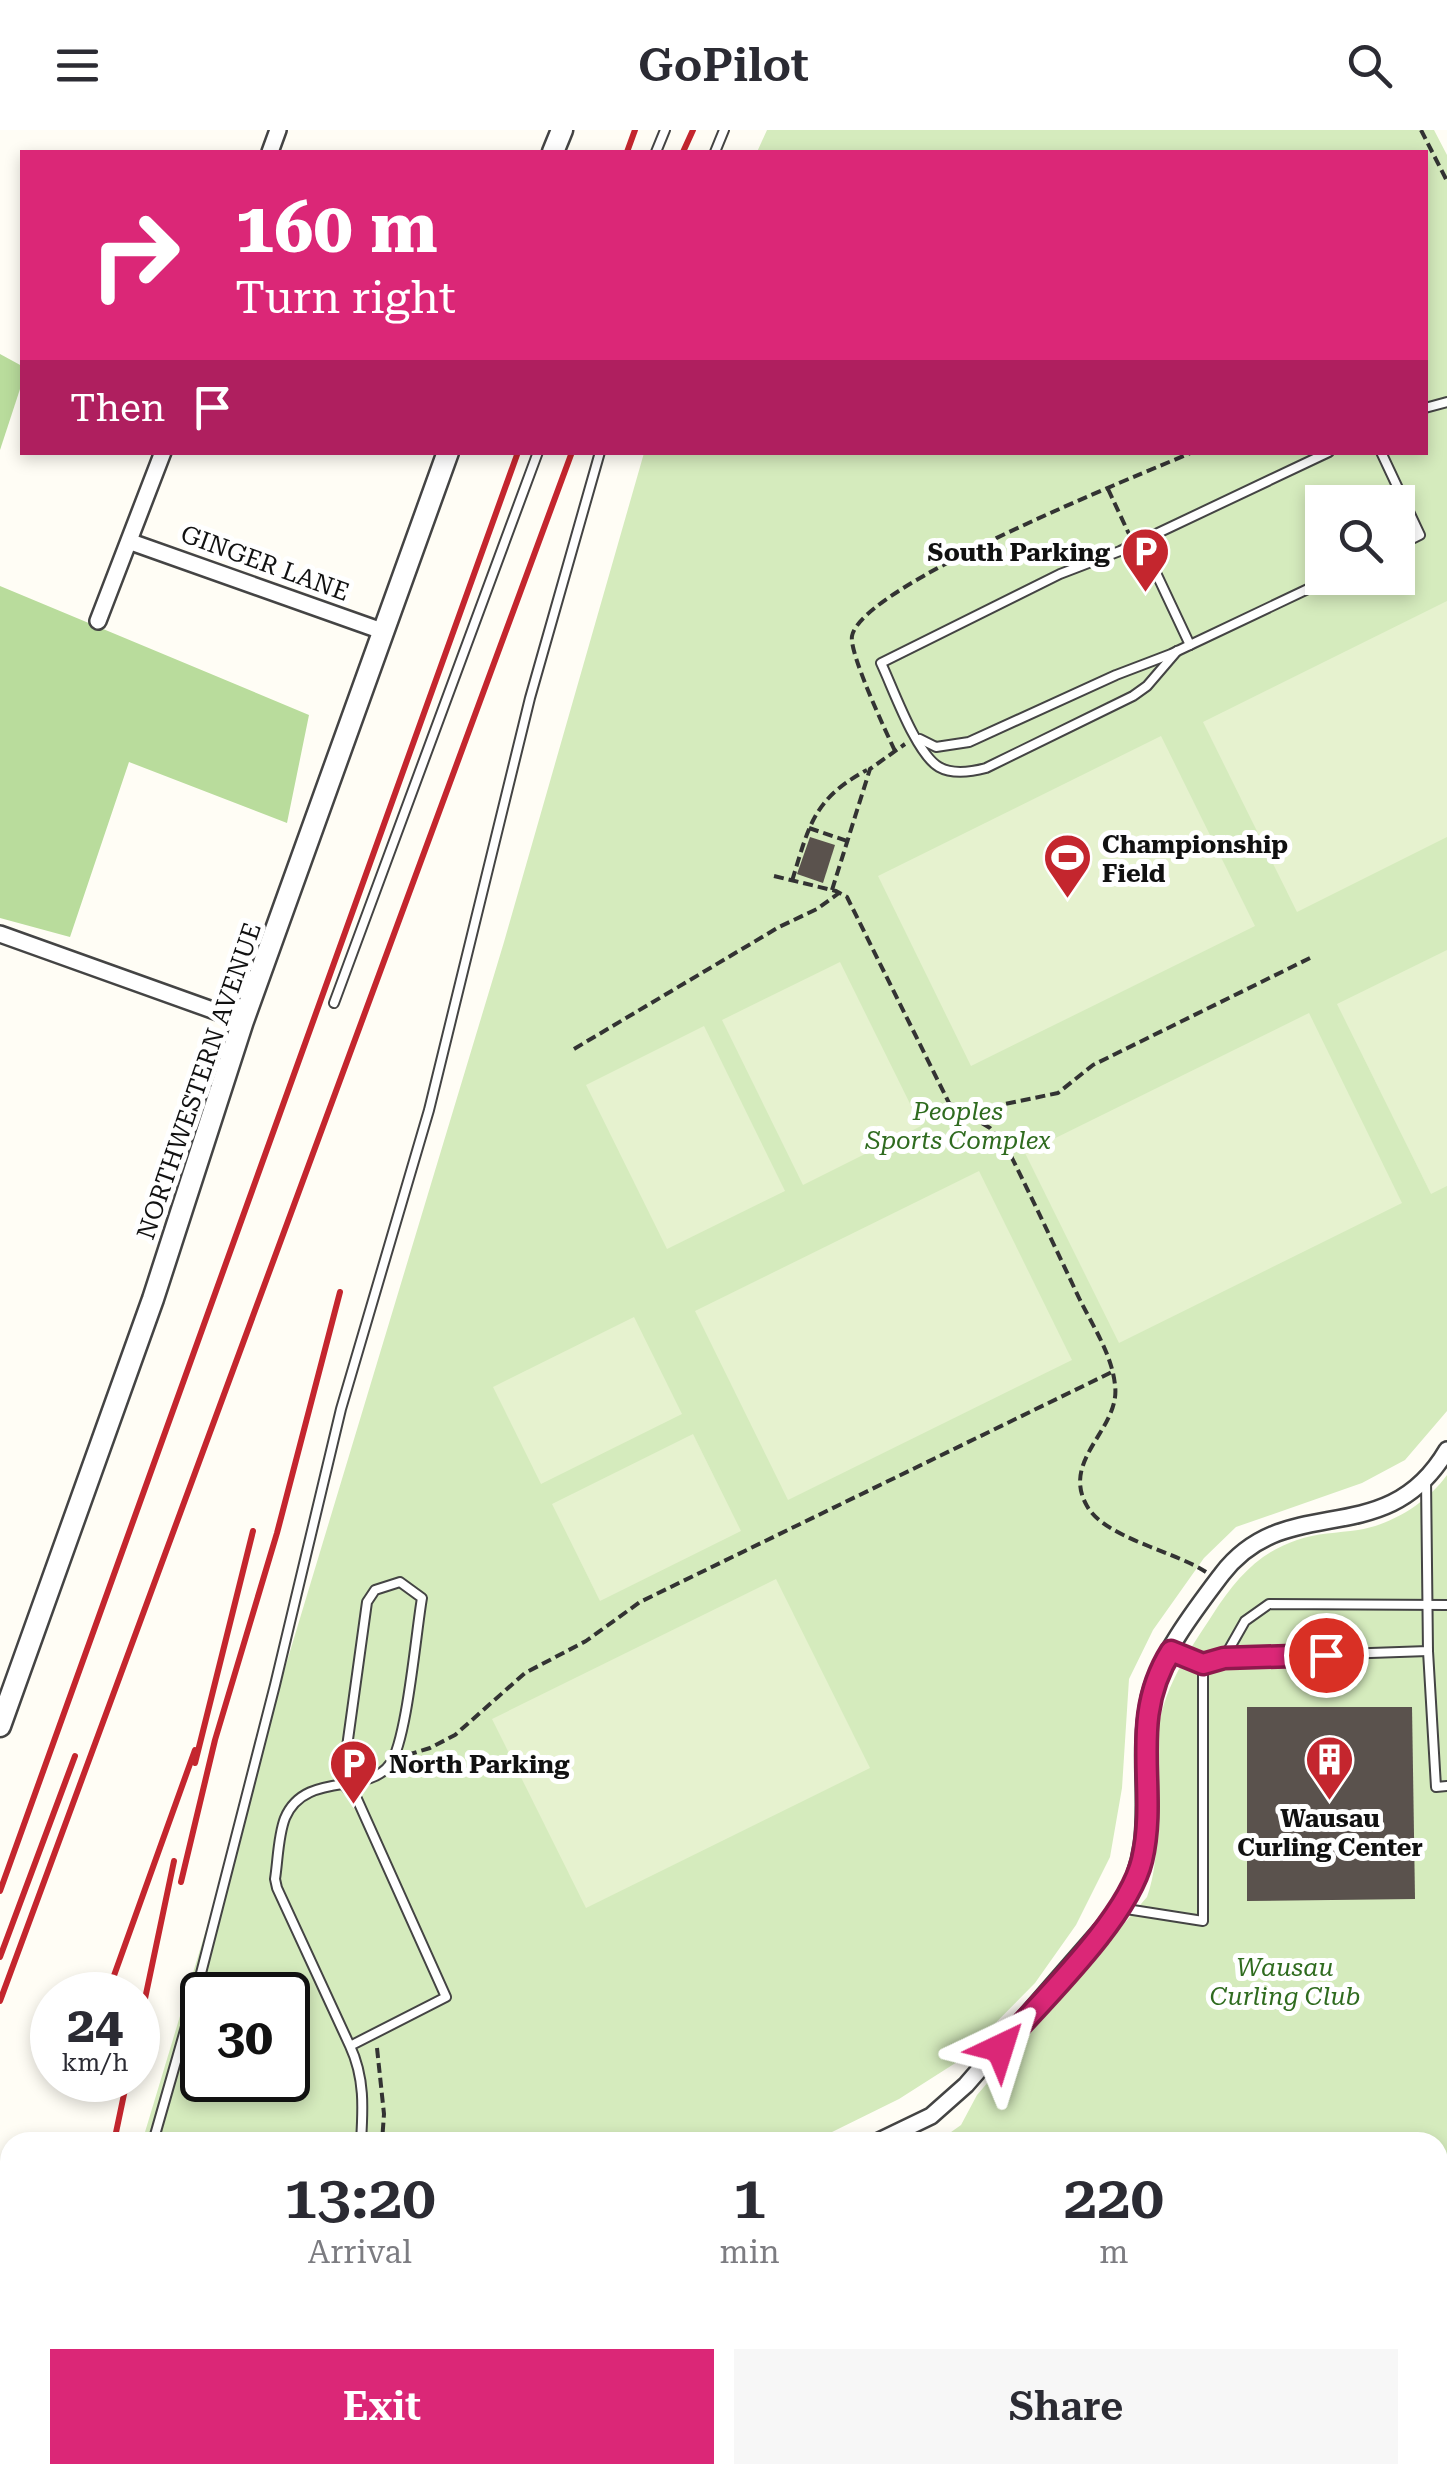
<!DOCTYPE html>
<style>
:root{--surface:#fff;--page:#f7f7f7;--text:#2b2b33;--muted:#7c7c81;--accent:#db2777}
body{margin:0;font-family:"Roboto Serif",serif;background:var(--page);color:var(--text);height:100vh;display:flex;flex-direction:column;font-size:38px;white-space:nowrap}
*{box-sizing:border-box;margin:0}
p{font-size:32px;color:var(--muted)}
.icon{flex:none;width:55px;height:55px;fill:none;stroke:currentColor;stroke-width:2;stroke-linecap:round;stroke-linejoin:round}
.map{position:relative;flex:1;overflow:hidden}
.side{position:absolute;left:0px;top:2002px;width:1448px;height:352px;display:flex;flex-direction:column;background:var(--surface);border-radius:30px 30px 0 0;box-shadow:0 5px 15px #0003}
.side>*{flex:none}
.top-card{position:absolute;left:20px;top:20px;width:1408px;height:305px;border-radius:0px;box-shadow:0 5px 15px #0003;background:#db2777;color:#fff;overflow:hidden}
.tools{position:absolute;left:1305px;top:355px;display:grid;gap:20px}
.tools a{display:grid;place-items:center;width:110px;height:110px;border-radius:0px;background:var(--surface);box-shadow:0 5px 15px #0003;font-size:50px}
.speed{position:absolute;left:30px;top:1842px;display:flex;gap:20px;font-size:50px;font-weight:700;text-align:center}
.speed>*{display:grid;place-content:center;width:130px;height:130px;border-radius:50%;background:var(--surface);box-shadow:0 5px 15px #0003;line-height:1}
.speed small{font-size:25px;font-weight:400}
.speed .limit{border:5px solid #111;border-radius:15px;background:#fff;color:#111}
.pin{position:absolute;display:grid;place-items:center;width:85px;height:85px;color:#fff;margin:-42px;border:5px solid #fff;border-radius:50%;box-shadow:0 2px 10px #0007}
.me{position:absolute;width:110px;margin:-55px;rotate:41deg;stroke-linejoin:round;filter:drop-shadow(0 0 8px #0008)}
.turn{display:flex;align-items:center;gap:35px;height:210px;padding:0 50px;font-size:45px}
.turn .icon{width:130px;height:130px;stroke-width:2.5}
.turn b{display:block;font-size:70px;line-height:85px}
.then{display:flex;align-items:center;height:95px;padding:0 50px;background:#0003;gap:20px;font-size:38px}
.eta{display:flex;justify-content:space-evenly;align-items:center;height:170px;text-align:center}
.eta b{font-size:60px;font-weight:600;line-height:70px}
.primary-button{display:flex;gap:20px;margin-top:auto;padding:20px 50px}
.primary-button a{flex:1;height:115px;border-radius:0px;background:var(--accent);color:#fff;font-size:40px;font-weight:600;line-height:115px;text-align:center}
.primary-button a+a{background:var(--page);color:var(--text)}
header{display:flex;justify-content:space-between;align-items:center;height:130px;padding:0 50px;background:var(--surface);font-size:45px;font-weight:600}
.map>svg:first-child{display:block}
</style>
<header><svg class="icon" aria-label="menu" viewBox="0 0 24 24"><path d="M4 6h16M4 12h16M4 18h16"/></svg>GoPilot<svg class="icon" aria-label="search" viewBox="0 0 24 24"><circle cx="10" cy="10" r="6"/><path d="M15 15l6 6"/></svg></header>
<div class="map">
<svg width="1447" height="2353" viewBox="0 0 1447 2353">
<rect width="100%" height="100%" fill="#fffdf5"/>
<!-- industrial -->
<polygon fill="#eee6ef" points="10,2098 10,2345 53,2345 51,2353 0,2353 0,2120"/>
<!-- green -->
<g fill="#d5ebbd" fill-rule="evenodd">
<path d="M767,0H1434L1447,25V1281L1405,1330L1362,1353L1236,1397L1204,1428L1153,1500L1129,1549L1122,1658L1110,1727L1076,1795L1035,1853L957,1932L899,1969L828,2004L786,2012H460L439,2004L387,2012H142L504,812L644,323L1425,322V22H757ZM1322,372H1398V448H1322ZM202,1865H288V1950H202Z"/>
<path d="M1447,1345V2109L1438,2112V2012H937L961,1995L977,1965L1147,1767C1165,1716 1151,1661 1157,1608C1162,1559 1187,1524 1213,1484C1235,1450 1258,1423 1297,1410C1316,1403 1338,1403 1358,1400C1391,1395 1427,1373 1447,1345Z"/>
<polygon points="999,2345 1112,2345 1104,2353 1003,2353"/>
</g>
<!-- forest -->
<g fill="#b9dc9c">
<polygon points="0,224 22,236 22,253 0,320"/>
<polygon points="0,456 309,585 287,693 129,632 70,807 0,788"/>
</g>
<!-- cemetery -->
<g fill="#d9e3c4">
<polygon points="1447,2109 1447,2353 1104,2353 1112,2345 1438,2345 1438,2112"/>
<polygon points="52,2345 999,2345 1003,2353 50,2353"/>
</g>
<!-- pitch -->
<g fill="#e6f2cf">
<polygon points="1447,471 1447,707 1297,782 1203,592"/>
<polygon points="1161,606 1255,796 971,936 878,746"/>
<polygon points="1447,820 1447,1056 1431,1064 1337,874"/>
<polygon points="840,832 921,996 803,1055 722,890"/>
<polygon points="1309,883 1402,1073 1119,1213 1025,1023"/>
<polygon points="704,896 785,1061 667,1119 586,955"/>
<polygon points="979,1041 1072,1230 788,1370 695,1181"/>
<polygon points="634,1187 682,1284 541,1354 493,1257"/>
<polygon points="693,1304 741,1401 600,1471 552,1374"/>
<polygon points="776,1449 870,1638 586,1778 492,1589"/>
</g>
<!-- building -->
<g fill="#5a524d">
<polygon points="810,707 835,715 823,753 797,744"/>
<polygon points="1247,1577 1412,1577 1415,1769 1247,1771"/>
</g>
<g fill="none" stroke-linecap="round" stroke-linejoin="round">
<defs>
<g id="service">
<polyline points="656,22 665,0"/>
<polyline points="715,22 724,0"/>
<polyline points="1425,278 1447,272"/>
<polyline points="1381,322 1420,405 1398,416"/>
<polyline points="1141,411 1190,515"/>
<path d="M1177,521L1147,556L1133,566L986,638C971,642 953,645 939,637C916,624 893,558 881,533L1060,444L1120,421L1329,322"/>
<polyline points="920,609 936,617 969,612 1116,545 1171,524 1331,448"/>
<polyline points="334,873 538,322"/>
<polyline points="1171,1521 1203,1534 1224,1528 1428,1521 1426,1349"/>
<polyline points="1428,1521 1436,1657 1447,1656"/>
<polyline points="1224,1528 1245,1491 1269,1474 1447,1475"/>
<polyline points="1120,1778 1203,1791 1203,1534"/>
<path d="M350,1916L446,1867L357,1669L342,1653L367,1472L375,1460L400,1452L422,1468C416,1502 407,1611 390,1634C368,1666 305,1640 285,1688C278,1706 278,1730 275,1749L277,1758L350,1916C365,1948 363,1979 361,2012"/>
<polyline points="153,2012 199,1851 275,1555 341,1279 429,980 530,568 600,322"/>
<polyline points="90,2345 90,2353"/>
</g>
<g id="minor">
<polyline points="270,22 278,0"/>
<polyline points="131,412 382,501"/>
<polyline points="98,491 163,322"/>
<polyline points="0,804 243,891"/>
<path d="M877,2012L931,1986L966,1955L1120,1778C1163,1705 1133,1646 1149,1569C1157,1529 1197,1477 1222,1444C1287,1359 1386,1424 1447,1320"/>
<polyline points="40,2353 42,2345"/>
</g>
<g id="tertiary">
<polyline points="553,22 562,0"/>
<polyline points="0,1596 153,1169 243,891 448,322"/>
</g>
</defs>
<!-- service casing -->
<use href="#service" stroke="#444" stroke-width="12"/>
<!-- minor casing -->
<use href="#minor" stroke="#444" stroke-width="20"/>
<!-- tertiary casing -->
<use href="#tertiary" stroke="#444" stroke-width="25"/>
<!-- path -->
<g stroke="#333" stroke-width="4" stroke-dasharray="10 5" stroke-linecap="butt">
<polyline points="1421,0 1447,51"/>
<polyline points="1108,359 1129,404"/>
<path d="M895,621C886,602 849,523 852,506C862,455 1137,346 1193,322"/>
<polyline points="809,698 847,711"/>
<path d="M774,746L836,761L847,767L949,973L990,998L1007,1018C1032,1068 1056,1119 1080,1170C1093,1196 1112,1225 1115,1255C1121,1299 1060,1329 1087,1376C1105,1408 1174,1421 1206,1442"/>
<path d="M792,751C809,696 813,669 867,640"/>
<polyline points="832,760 870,639 905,614"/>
<polyline points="574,919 779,797 817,779 839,763"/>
<polyline points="962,983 1058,963 1093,935 1310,828"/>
<polyline points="407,1625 430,1618 455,1605 525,1543 586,1511 640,1472 1112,1242"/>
<polyline points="377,1918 384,1984 382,2012"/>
</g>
<!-- service -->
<use href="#service" stroke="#fff" stroke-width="8"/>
<!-- minor -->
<use href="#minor" stroke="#fff" stroke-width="15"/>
<!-- tertiary -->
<use href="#tertiary" stroke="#fff" stroke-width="20"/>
<!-- rail -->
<g stroke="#c4262e" stroke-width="6">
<polyline points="627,22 635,0"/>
<polyline points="683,22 693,0"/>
<polyline points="195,1633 253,1401"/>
<polyline points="181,1752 215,1610 277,1403 340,1162"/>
<polyline points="0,1761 518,322"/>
<polyline points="0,1827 75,1626"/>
<polyline points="107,1865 195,1620"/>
<polyline points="0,1871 572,322"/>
<polyline points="138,1902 174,1731"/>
<polyline points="75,1953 76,1950"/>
<polyline points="114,2012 127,1950"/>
</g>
</g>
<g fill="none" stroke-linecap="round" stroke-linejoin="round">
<defs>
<path id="route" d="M1000,1918C1041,1871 1128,1789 1142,1730C1159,1657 1127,1591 1171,1521L1203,1534L1224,1528L1326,1525"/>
</defs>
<!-- route casing -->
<use href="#route" stroke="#8e194d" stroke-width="25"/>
<!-- route -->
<use href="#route" stroke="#db2777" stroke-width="18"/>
</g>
<!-- icons -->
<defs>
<symbol id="parking-pin" viewBox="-11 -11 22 30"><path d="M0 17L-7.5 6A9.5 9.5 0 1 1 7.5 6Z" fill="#c4262e" stroke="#fff"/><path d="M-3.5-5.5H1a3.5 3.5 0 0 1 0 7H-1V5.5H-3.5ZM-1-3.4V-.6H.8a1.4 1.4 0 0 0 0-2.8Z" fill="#fff"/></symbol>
<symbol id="stadium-pin" viewBox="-11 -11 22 30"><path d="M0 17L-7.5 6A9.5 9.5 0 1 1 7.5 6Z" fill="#c4262e" stroke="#fff"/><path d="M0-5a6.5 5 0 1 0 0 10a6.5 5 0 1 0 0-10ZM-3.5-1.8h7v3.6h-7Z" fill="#fff"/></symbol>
<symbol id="building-pin" viewBox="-11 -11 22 30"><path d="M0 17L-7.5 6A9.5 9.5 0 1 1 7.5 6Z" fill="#c4262e" stroke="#fff"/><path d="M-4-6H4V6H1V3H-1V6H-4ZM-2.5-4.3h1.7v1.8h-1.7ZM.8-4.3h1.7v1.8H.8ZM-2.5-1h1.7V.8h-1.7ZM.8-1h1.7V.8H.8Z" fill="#fff"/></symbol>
</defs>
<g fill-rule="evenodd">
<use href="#parking-pin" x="1118" y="394" width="55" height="75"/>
<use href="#stadium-pin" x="1040" y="700" width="55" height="75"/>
<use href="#building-pin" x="1302" y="1602" width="55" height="75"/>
<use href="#parking-pin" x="326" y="1606" width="55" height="75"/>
</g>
<g text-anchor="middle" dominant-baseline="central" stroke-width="10" stroke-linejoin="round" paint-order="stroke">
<!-- poi labels -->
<g font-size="25" font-weight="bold" fill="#111" stroke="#fff" text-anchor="start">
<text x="1110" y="422" text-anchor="end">South Parking</text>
<text x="1102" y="714">Championship<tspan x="1102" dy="29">Field</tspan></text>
<text x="389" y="1634">North Parking</text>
<text x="1330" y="1688" text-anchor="middle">Wausau<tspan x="1330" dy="29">Curling Center</tspan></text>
</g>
<!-- street labels -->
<g font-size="25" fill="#111" stroke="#fff">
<text transform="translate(265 433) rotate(20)">GINGER LANE</text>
<text transform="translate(199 951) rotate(-71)">NORTHWESTERN AVENUE</text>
</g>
<!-- park labels -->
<g font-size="25" font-style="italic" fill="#2f6b1f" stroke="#fff">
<text x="958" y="981">Peoples<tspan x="958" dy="29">Sports Complex</tspan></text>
<text x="1285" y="1837">Wausau<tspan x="1285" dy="29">Curling Club</tspan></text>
</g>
</g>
</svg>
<div class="tools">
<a><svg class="icon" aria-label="search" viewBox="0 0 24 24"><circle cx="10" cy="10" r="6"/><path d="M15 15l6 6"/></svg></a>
</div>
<div class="speed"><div>24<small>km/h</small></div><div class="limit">30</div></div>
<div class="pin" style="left:1326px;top:1525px;background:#d93025"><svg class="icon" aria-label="arrive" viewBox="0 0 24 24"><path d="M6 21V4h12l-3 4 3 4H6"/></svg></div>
<svg class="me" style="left:1000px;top:1918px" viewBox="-20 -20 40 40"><path d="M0-17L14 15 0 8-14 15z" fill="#db2777" stroke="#fff" stroke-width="4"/></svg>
<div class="top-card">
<div class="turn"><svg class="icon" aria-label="right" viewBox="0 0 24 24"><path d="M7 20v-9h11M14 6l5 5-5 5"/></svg><div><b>160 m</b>Turn right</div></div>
<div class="then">Then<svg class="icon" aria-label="arrive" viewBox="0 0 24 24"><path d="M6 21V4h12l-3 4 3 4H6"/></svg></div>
</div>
<section class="side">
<div class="eta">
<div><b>13:20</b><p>Arrival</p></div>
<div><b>1</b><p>min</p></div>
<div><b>220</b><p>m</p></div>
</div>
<div class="primary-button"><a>Exit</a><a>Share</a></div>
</section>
</div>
